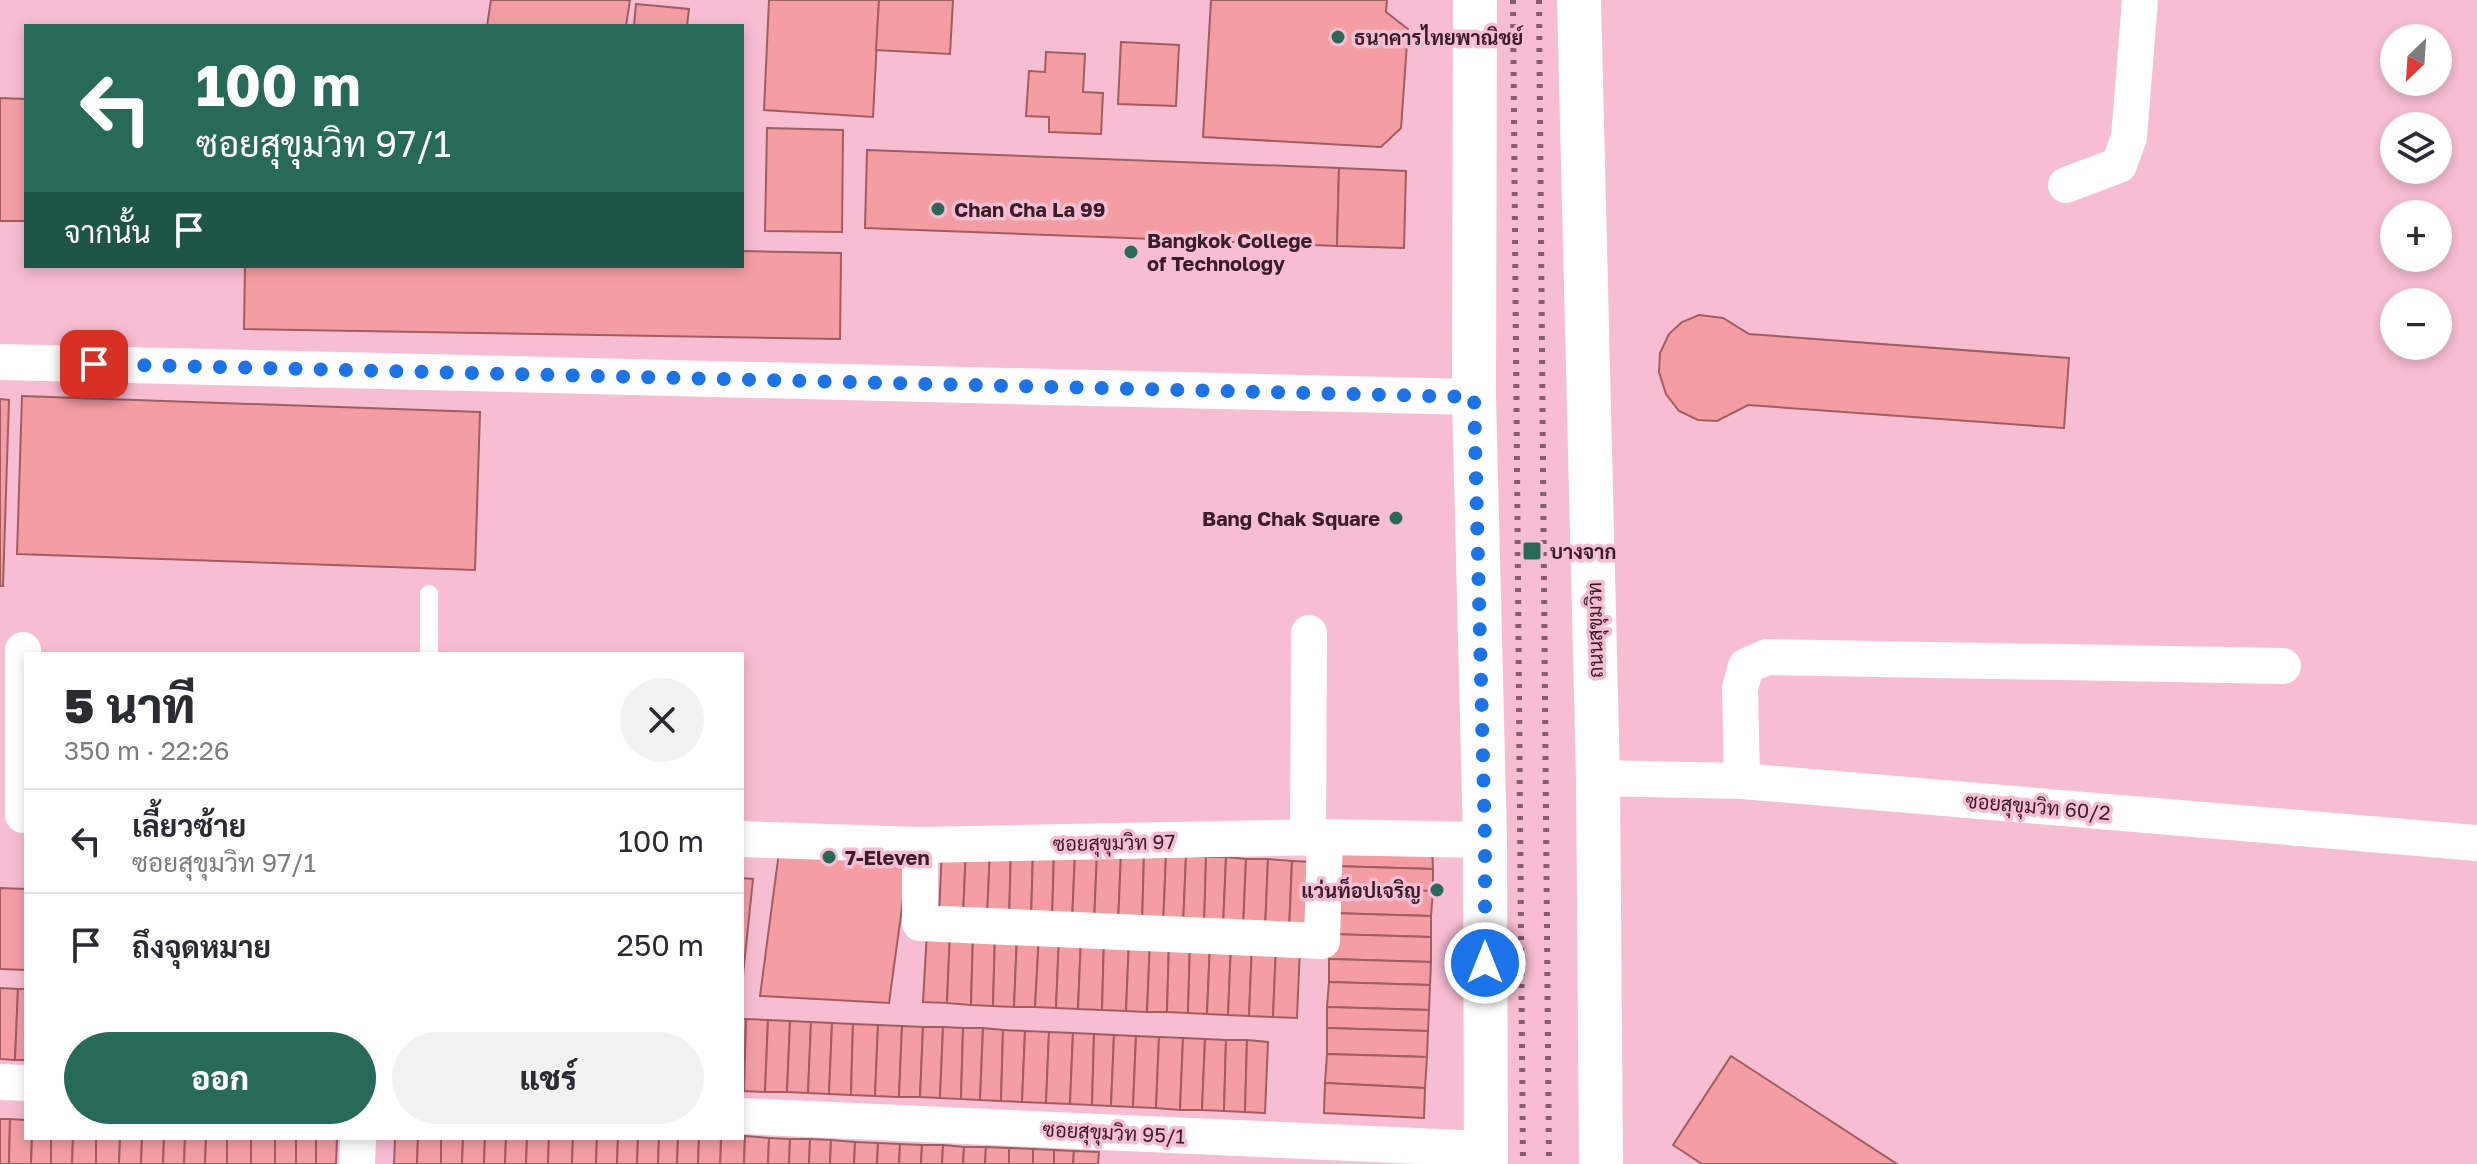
<!DOCTYPE html>
<html lang="th">
<meta charset="utf-8">
<style>
:root{--surface:#fff;--page:#f2f2f3;--text:#2b2b33;--muted:#7c7c81;--line:#e1e1e2;--accent:#276a5a}
body{margin:0;font-family:"Golos Text",Sarabun,sans-serif;background:var(--page);color:var(--text);height:100vh;display:flex;flex-direction:column;font-size:30px;white-space:nowrap}
*{box-sizing:border-box;margin:0}
p{font-size:26px;color:var(--muted)}
.icon{flex:none;width:44px;height:44px;fill:none;stroke:currentColor;stroke-width:2;stroke-linecap:round;stroke-linejoin:round}
.map{position:relative;flex:1;overflow:hidden}
.sheet{position:absolute;left:24px;top:652px;width:720px;height:488px;display:flex;flex-direction:column;background:var(--surface);border-radius:0px;box-shadow:0 4px 12px #0003}
.sheet>*{flex:none}
.top-card{position:absolute;left:24px;top:24px;width:720px;height:244px;border-radius:0px;box-shadow:0 4px 12px #0003;background:#276a5a;color:#fff;overflow:hidden}
.needle{width:52px;rotate:205deg}
.controls{position:absolute;left:2380px;top:24px;display:grid;gap:16px}
.controls a{display:grid;place-items:center;width:72px;height:72px;border-radius:50%;background:var(--surface);box-shadow:0 4px 12px #0003;font-size:40px}
.pin{position:absolute;display:grid;place-items:center;width:68px;height:68px;color:#fff;margin:-34px;border-radius:16px;box-shadow:0 4px 12px #0006}
.me{position:absolute;width:88px;margin:-44px;rotate:0deg;stroke-linejoin:round;filter:drop-shadow(0 0 6px #0008)}
.turn{display:flex;align-items:center;gap:28px;height:168px;padding:0 40px;font-size:36px}
.turn .icon{width:104px;height:104px;stroke-width:2.5}
.turn b{display:block;font-size:56px;line-height:68px}
.then{display:flex;align-items:center;height:76px;padding:0 40px;background:#0003;gap:16px;font-size:30px}
.round{display:grid;place-items:center;flex:none;width:84px;height:84px;border-radius:42px;background:var(--page)}
.head{display:flex;align-items:center;justify-content:space-between;height:136px;padding:0 40px}
h1{font-size:48px;font-weight:800;line-height:60px}
.button{display:flex;gap:16px;margin-top:auto;padding:16px 40px}
.button a{flex:1;height:92px;border-radius:48px;background:var(--accent);color:#fff;font-size:32px;font-weight:800;line-height:92px;text-align:center}
.button a+a{background:var(--page);color:var(--text)}
ul{padding:0;list-style:none}
li{display:flex;align-items:center;gap:24px;height:104px;padding:0 40px;border-top:2px solid var(--line)}
li div{flex:1}
li b{display:block;font-size:30px}
li em{font-style:normal}
.map>svg:first-child{display:block}
</style>
<div class="map">
<svg width="2477" height="1164" viewBox="0 0 2477 1164">
<rect width="100%" height="100%" fill="#f7bdd2"/>
<!-- building -->
<g fill="#f49ea4" stroke="#a25d63" stroke-width="2">
<polygon points="491,0 630,0 626,26 487,26"/>
<polygon points="769,0 879,0 873,117 764,110"/>
<polygon points="879,0 953,0 950,54 876,50"/>
<polygon points="1211,0 1387,0 1386,12 1408,29 1401,128 1381,147 1203,137"/>
<polygon points="636,4 689,9 687,26 634,26"/>
<polygon points="1121,42 1179,45 1176,106 1118,104"/>
<polygon points="1046,52 1085,54 1083,92 1103,93 1101,134 1049,132 1049,117 1026,116 1029,71 1045,72"/>
<polygon points="0,98 26,99 26,221 0,221"/>
<polygon points="767,128 843,130 842,232 765,231"/>
<polygon points="867,150 1339,168 1337,246 865,228"/>
<polygon points="1339,168 1406,171 1404,248 1337,246"/>
<polygon points="742,251 841,253 840,339 244,329 245,266 742,266"/>
<polygon points="1699,315 1723,318 1749,334 2069,358 2064,428 1748,405 1717,421 1698,420 1679,411 1666,394 1659,372 1660,353 1669,334 1682,322"/>
<polygon points="22,396 480,412 475,570 17,554"/>
<polygon points="0,399 9,400 3,586 0,586"/>
<polygon points="1333,843 1432,845 1433,869 1332,866"/>
<polygon points="942,846 966,847 963,918 939,917"/>
<polygon points="966,847 990,848 987,919 963,918"/>
<polygon points="990,848 1011,849 1009,921 987,919"/>
<polygon points="1011,849 1033,850 1031,921 1009,921"/>
<polygon points="1033,850 1054,851 1052,922 1031,921"/>
<polygon points="1054,851 1075,852 1072,923 1052,922"/>
<polygon points="779,852 909,856 889,1003 760,996"/>
<polygon points="1075,852 1097,853 1094,924 1072,923"/>
<polygon points="1097,853 1121,853 1118,925 1094,924"/>
<polygon points="1121,853 1144,854 1142,926 1118,925"/>
<polygon points="1144,854 1166,855 1163,927 1142,926"/>
<polygon points="1166,855 1186,856 1183,927 1163,927"/>
<polygon points="1186,856 1206,857 1204,928 1183,927"/>
<polygon points="1206,857 1226,857 1223,929 1204,928"/>
<polygon points="1226,857 1246,859 1243,930 1223,929"/>
<polygon points="1246,859 1268,859 1265,930 1243,930"/>
<polygon points="1268,859 1292,861 1289,932 1265,930"/>
<polygon points="1292,861 1316,862 1313,933 1289,932"/>
<polygon points="1332,866 1433,869 1433,891 1331,888"/>
<polygon points="742,878 753,879 743,975 742,975"/>
<polygon points="0,888 26,889 26,970 0,969"/>
<polygon points="1331,888 1433,891 1431,916 1330,913"/>
<polygon points="1330,913 1431,916 1431,937 1330,934"/>
<polygon points="927,931 950,932 947,1003 923,1002"/>
<polygon points="950,932 973,934 971,1005 947,1003"/>
<polygon points="973,934 995,934 993,1006 971,1005"/>
<polygon points="995,934 1017,935 1014,1007 993,1006"/>
<polygon points="1330,934 1431,937 1431,962 1329,959"/>
<polygon points="1017,935 1039,936 1035,1007 1014,1007"/>
<polygon points="1039,936 1059,937 1056,1008 1035,1007"/>
<polygon points="1059,937 1081,938 1078,1009 1056,1008"/>
<polygon points="1081,938 1104,938 1102,1010 1078,1009"/>
<polygon points="1104,938 1129,940 1126,1011 1102,1010"/>
<polygon points="1129,940 1150,940 1147,1012 1126,1011"/>
<polygon points="1150,940 1169,941 1167,1012 1147,1012"/>
<polygon points="1169,941 1190,942 1188,1013 1167,1012"/>
<polygon points="1190,942 1210,943 1207,1014 1188,1013"/>
<polygon points="1210,943 1231,944 1228,1015 1207,1014"/>
<polygon points="1231,944 1252,945 1249,1016 1228,1015"/>
<polygon points="1252,945 1276,946 1273,1017 1249,1016"/>
<polygon points="1276,946 1300,947 1297,1018 1273,1017"/>
<polygon points="1329,959 1431,962 1430,985 1329,982"/>
<polygon points="1329,982 1430,985 1429,1010 1327,1007"/>
<polygon points="0,988 18,989 15,1060 0,1059"/>
<polygon points="18,989 26,989 26,1060 15,1060"/>
<polygon points="1327,1007 1429,1010 1428,1031 1327,1028"/>
<polygon points="742,1019 746,1019 744,1091 742,1090"/>
<polygon points="746,1019 768,1020 765,1092 744,1091"/>
<polygon points="768,1020 790,1021 787,1092 765,1092"/>
<polygon points="790,1021 811,1022 808,1093 787,1092"/>
<polygon points="811,1022 832,1023 829,1094 808,1093"/>
<polygon points="832,1023 853,1024 851,1095 829,1094"/>
<polygon points="853,1024 878,1025 875,1096 851,1095"/>
<polygon points="878,1025 902,1026 899,1097 875,1096"/>
<polygon points="902,1026 923,1027 920,1097 899,1097"/>
<polygon points="923,1027 943,1027 940,1098 920,1097"/>
<polygon points="943,1027 963,1028 961,1099 940,1098"/>
<polygon points="963,1028 983,1028 980,1100 961,1099"/>
<polygon points="983,1028 1003,1030 1001,1101 980,1100"/>
<polygon points="1327,1028 1428,1031 1427,1057 1327,1054"/>
<polygon points="1003,1030 1025,1031 1022,1102 1001,1101"/>
<polygon points="1025,1031 1049,1032 1046,1103 1022,1102"/>
<polygon points="1049,1032 1073,1033 1070,1104 1046,1103"/>
<polygon points="1073,1033 1094,1034 1092,1105 1070,1104"/>
<polygon points="1094,1034 1114,1035 1111,1106 1092,1105"/>
<polygon points="1114,1035 1136,1036 1133,1107 1111,1106"/>
<polygon points="1136,1036 1159,1037 1156,1108 1133,1107"/>
<polygon points="1159,1037 1183,1038 1180,1110 1156,1108"/>
<polygon points="1183,1038 1205,1039 1202,1110 1180,1110"/>
<polygon points="1205,1039 1226,1040 1224,1111 1202,1110"/>
<polygon points="1226,1040 1247,1040 1245,1112 1224,1111"/>
<polygon points="1247,1040 1268,1042 1265,1113 1245,1112"/>
<polygon points="1327,1054 1427,1057 1425,1088 1325,1083"/>
<polygon points="1731,1056 1897,1164 1702,1164 1673,1145"/>
<polygon points="1325,1083 1425,1088 1424,1118 1324,1113"/>
<polygon points="0,1119 10,1119 9,1164 0,1164"/>
<polygon points="10,1119 26,1120 26,1138 32,1138 31,1164 9,1164"/>
<polygon points="742,1136 745,1136 744,1164 720,1164 721,1138"/>
<polygon points="745,1136 769,1138 768,1164 744,1164"/>
<polygon points="32,1138 51,1138 51,1164 31,1164"/>
<polygon points="51,1138 73,1138 72,1164 51,1164"/>
<polygon points="73,1138 96,1138 96,1164 72,1164"/>
<polygon points="96,1138 120,1138 119,1164 96,1164"/>
<polygon points="120,1138 142,1138 141,1164 119,1164"/>
<polygon points="142,1138 164,1138 163,1164 141,1164"/>
<polygon points="164,1138 185,1138 184,1164 163,1164"/>
<polygon points="185,1138 206,1138 205,1164 184,1164"/>
<polygon points="206,1138 227,1138 227,1164 205,1164"/>
<rect x="227" y="1138" width="24" height="26"/>
<rect x="251" y="1138" width="24" height="26"/>
<rect x="275" y="1138" width="21" height="26"/>
<rect x="296" y="1138" width="20" height="26"/>
<polygon points="316,1138 337,1138 336,1164 316,1164"/>
<polygon points="395,1138 418,1138 417,1164 394,1164"/>
<polygon points="418,1138 441,1138 441,1164 417,1164"/>
<polygon points="441,1138 463,1138 462,1164 441,1164"/>
<polygon points="463,1138 485,1138 484,1164 462,1164"/>
<polygon points="485,1138 506,1138 505,1164 484,1164"/>
<polygon points="506,1138 527,1138 526,1164 505,1164"/>
<polygon points="527,1138 549,1138 548,1164 526,1164"/>
<polygon points="549,1138 573,1138 572,1164 548,1164"/>
<polygon points="573,1138 597,1138 596,1164 572,1164"/>
<polygon points="597,1138 618,1138 617,1164 596,1164"/>
<polygon points="618,1138 638,1138 637,1164 617,1164"/>
<polygon points="638,1138 659,1138 658,1164 637,1164"/>
<polygon points="659,1138 678,1138 677,1164 658,1164"/>
<polygon points="678,1138 699,1138 698,1164 677,1164"/>
<polygon points="699,1138 721,1138 720,1164 698,1164"/>
<polygon points="769,1138 790,1139 789,1164 768,1164"/>
<polygon points="790,1139 810,1139 809,1164 789,1164"/>
<polygon points="810,1139 831,1140 830,1164 809,1164"/>
<polygon points="831,1140 855,1142 854,1164 830,1164"/>
<polygon points="855,1142 878,1143 877,1164 854,1164"/>
<polygon points="878,1143 900,1144 899,1164 877,1164"/>
<polygon points="900,1144 922,1145 921,1164 899,1164"/>
<polygon points="922,1145 943,1145 942,1164 921,1164"/>
<polygon points="943,1145 964,1147 963,1164 942,1164"/>
<polygon points="964,1147 986,1147 985,1164 963,1164"/>
<polygon points="986,1147 1009,1148 1009,1164 985,1164"/>
<polygon points="1009,1148 1033,1149 1033,1164 1009,1164"/>
<polygon points="1033,1149 1054,1150 1054,1164 1033,1164"/>
<polygon points="1054,1150 1074,1151 1073,1164 1054,1164"/>
<polygon points="1074,1151 1099,1152 1098,1164 1073,1164"/>
</g>
<g fill="none" stroke-linecap="round" stroke-linejoin="round">
<!-- service -->
<polyline stroke="#fff" stroke-width="18" points="429,654 429,594"/>
<!-- minor -->
<g stroke="#fff" stroke-width="36">
<polyline points="2066,185 2119,165 2129,137 2140,0"/>
<polyline points="0,362 1474,397"/>
<polyline points="1598,778 1742,781 2477,843"/>
<polyline points="1742,781 1740,688 1746,666 1767,657 2283,666"/>
<polyline points="23,815 23,650"/>
<polyline points="1308,838 1309,633"/>
<polyline points="742,839 920,845 1325,837 1485,840"/>
<polyline points="920,845 920,923 1322,941 1325,837"/>
<polyline points="0,1082 26,1083"/>
<polyline points="742,1116 1486,1149"/>
<polyline points="357,1164 358,1138"/>
</g>
<!-- primary -->
<g stroke="#fff" stroke-width="44">
<polyline points="1475,0 1474,397 1485,840 1486,1164"/>
<polyline points="1579,0 1598,778 1601,1164"/>
</g>
<!-- rail -->
<g stroke="#865e6d" stroke-width="6" stroke-dasharray="4 8" stroke-linecap="butt">
<polyline points="1513,0 1523,1164"/>
<polyline points="1539,0 1549,1164"/>
</g>
</g>
<g fill="none" stroke-linecap="round" stroke-linejoin="round">
<!-- route -->
<polyline stroke="#1a73e8" stroke-width="14" stroke-dasharray="0 25.2" points="94,364 1474,397 1485,840 1485,963"/>
</g>
<!-- markers -->
<g fill="#276a5a" stroke="#f7bdd2" stroke-width="3">
<circle cx="1338" cy="37" r="8"/>
<circle cx="938" cy="209" r="8"/>
<circle cx="1131" cy="252" r="8"/>
<circle cx="1396" cy="518" r="8"/>
<rect x="1522" y="541" width="20" height="20" rx="4"/>
<circle cx="829" cy="857" r="8"/>
<circle cx="1437" cy="890" r="8"/>
</g>
<g text-anchor="middle" dominant-baseline="central" stroke-width="7" stroke-linejoin="round" paint-order="stroke">
<!-- poi labels -->
<g font-size="20" font-weight="bold" fill="#391e29" stroke="#f7bdd2" text-anchor="start">
<text x="1354" y="37">ธนาคารไทยพาณิชย์</text>
<text x="954" y="209">Chan Cha La 99</text>
<text x="1147" y="240">Bangkok College<tspan x="1147" dy="23">of Technology</tspan></text>
<text x="1380" y="518" text-anchor="end">Bang Chak Square</text>
<text x="1550" y="551">บางจาก</text>
<text x="845" y="857">7-Eleven</text>
<text x="1421" y="890" text-anchor="end">แว่นท็อปเจริญ</text>
</g>
<!-- street labels -->
<g font-size="20" fill="#391e29" stroke="#f7bdd2">
<text transform="translate(1594 630) rotate(-91)">ถนนสุขุมวิท</text>
<text transform="translate(2038 806) rotate(5)">ซอยสุขุมวิท 60/2</text>
<text transform="translate(1114 842) rotate(-1)">ซอยสุขุมวิท 97</text>
<text transform="translate(1114 1132) rotate(3)">ซอยสุขุมวิท 95/1</text>
</g>
</g>
</svg>
<div class="controls">
<a><svg class="needle" viewBox="-14 -14 28 28"><path d="M0-13l5 13h-10z" fill="#e53935"/><path d="M0 13l5-13h-10z" fill="#7c7c81"/></svg></a>
<a><svg class="icon" aria-label="layers" viewBox="0 0 24 24"><path d="M12 4l9 5-9 5-9-5zM3 14l9 5 9-5"/></svg></a>
<a>+</a>
<a>−</a>
</div>
<div class="pin" style="left:94px;top:364px;background:#d93025"><svg class="icon" aria-label="arrive" viewBox="0 0 24 24"><path d="M6 21V4h12l-3 4 3 4H6"/></svg></div>
<svg class="me" style="left:1485px;top:963px" viewBox="-20 -20 40 40"><circle r="17" fill="#1a73e8" stroke="#fff" stroke-width="3"/><path d="M0-11L8 9 0 5-8 9z" fill="#fff"/></svg>
<div class="top-card">
<div class="turn"><svg class="icon" aria-label="left" viewBox="0 0 24 24"><path d="M17 20v-9H6M10 6l-5 5 5 5"/></svg><div><b>100 m</b>ซอยสุขุมวิท 97/1</div></div>
<div class="then">จากนั้น<svg class="icon" aria-label="arrive" viewBox="0 0 24 24"><path d="M6 21V4h12l-3 4 3 4H6"/></svg></div>
</div>
<section class="sheet">
<div class="head"><div><h1>5 นาที</h1><p>350 m · 22:26</p></div><a class="round"><svg class="icon" aria-label="close" viewBox="0 0 24 24"><path d="M6 6l12 12M18 6L6 18"/></svg></a></div>
<ul>
<li><svg class="icon" aria-label="left" viewBox="0 0 24 24"><path d="M17 20v-9H6M10 6l-5 5 5 5"/></svg><div><b>เลี้ยวซ้าย</b><p>ซอยสุขุมวิท 97/1</p></div><em>100 m</em></li>
<li><svg class="icon" aria-label="arrive" viewBox="0 0 24 24"><path d="M6 21V4h12l-3 4 3 4H6"/></svg><div><b>ถึงจุดหมาย</b></div><em>250 m</em></li>
</ul>
<div class="button"><a>ออก</a><a>แชร์</a></div>
</section>
</div>
